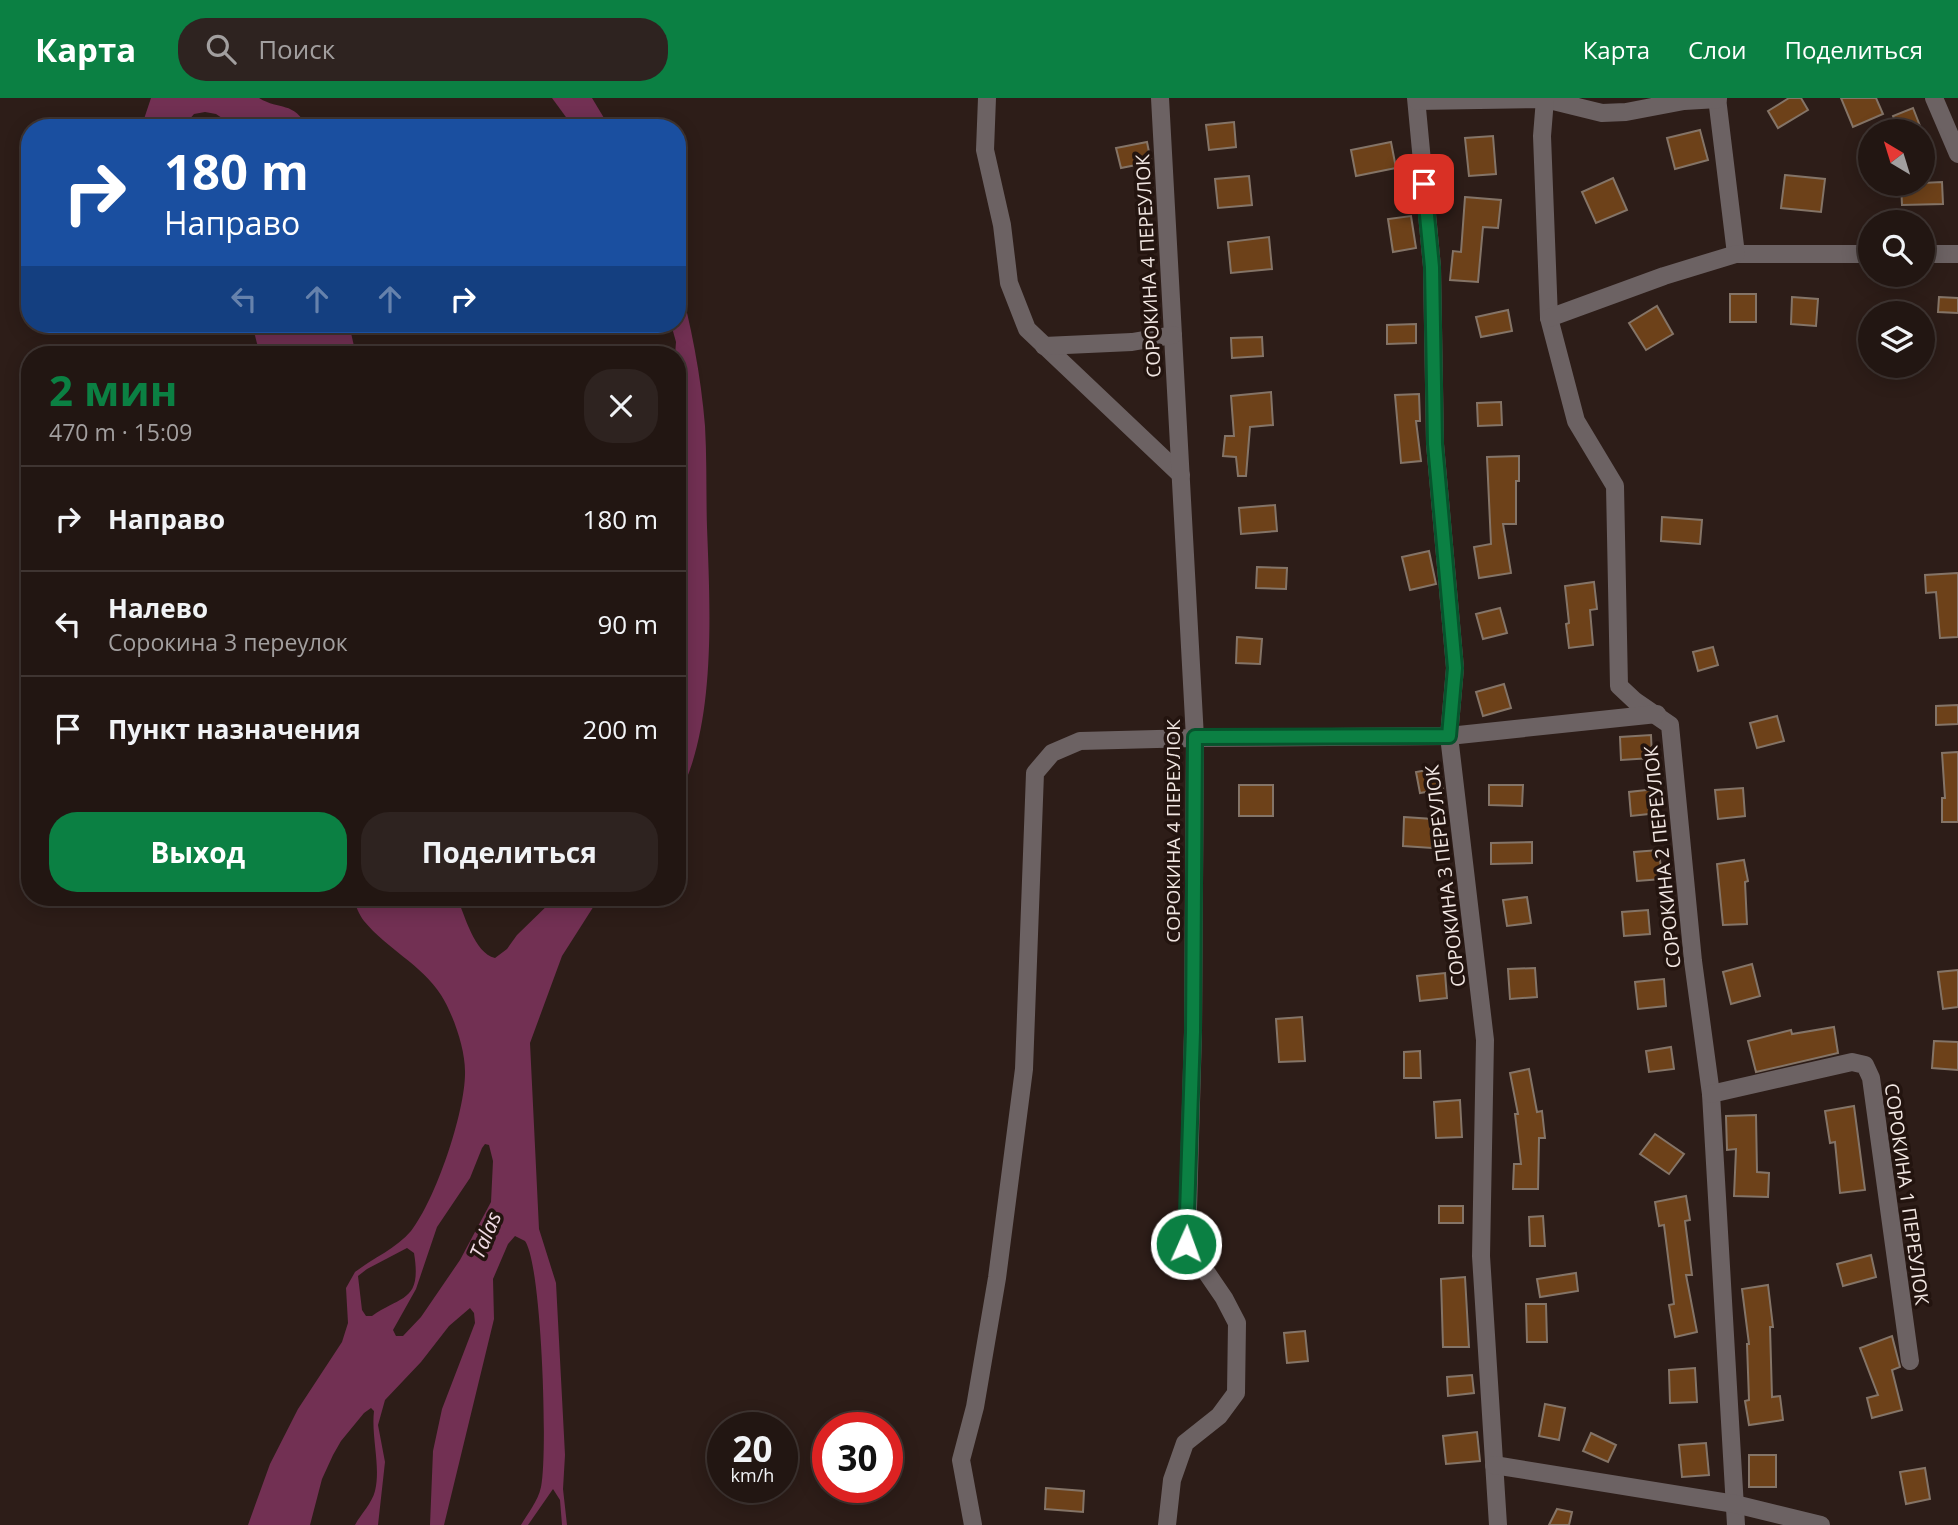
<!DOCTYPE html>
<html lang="ru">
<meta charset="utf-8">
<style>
:root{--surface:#221612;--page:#2e2320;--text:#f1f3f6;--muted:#a29f9f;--line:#3f3532;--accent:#0b8043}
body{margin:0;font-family:"Open Sans",sans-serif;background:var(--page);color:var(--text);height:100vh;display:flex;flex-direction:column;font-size:26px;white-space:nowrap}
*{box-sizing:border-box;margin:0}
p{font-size:23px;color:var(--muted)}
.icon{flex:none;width:38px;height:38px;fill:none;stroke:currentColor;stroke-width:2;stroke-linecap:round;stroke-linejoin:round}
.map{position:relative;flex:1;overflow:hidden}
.drawer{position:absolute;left:21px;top:248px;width:665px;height:560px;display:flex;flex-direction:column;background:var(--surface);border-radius:28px;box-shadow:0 4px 18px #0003,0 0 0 2px var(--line)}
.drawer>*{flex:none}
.top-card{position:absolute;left:21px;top:21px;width:665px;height:214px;border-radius:28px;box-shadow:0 4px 18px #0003,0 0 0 2px var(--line);background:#1a4fa0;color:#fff;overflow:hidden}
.needle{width:46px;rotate:322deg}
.fabs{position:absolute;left:1858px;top:21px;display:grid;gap:14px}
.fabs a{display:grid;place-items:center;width:77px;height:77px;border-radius:50%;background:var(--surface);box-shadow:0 4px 18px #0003,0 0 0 2px var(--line);font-size:35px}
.speed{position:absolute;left:707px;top:1314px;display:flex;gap:14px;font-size:35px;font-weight:700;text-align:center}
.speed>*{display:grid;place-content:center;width:91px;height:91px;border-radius:50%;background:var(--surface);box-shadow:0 4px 18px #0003,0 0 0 2px var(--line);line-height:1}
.speed small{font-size:18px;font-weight:400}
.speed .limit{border:10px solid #d22;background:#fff;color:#111}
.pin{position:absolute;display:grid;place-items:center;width:60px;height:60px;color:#fff;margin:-30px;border-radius:14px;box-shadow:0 4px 10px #0006}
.me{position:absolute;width:77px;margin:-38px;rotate:2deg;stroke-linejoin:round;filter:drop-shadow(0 0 5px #0008)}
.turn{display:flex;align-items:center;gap:24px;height:147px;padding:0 28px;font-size:32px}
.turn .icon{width:91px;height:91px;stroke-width:2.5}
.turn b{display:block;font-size:49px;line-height:60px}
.lanes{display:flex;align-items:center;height:66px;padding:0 28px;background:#0003;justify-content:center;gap:35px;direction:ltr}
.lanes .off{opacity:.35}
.round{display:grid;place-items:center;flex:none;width:74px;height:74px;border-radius:28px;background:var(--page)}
.headline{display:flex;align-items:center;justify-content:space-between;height:119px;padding:0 28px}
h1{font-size:42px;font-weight:700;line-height:52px;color:var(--accent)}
.primary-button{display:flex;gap:14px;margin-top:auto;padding:14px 28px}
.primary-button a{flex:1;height:80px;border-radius:28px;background:var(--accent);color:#fff;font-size:28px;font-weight:700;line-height:80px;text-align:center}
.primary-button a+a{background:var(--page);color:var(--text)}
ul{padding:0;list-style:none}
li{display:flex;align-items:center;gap:21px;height:105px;padding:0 28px;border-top:2px solid var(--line)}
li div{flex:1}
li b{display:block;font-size:26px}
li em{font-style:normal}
header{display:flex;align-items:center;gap:42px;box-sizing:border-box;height:98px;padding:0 35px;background:var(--accent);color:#fff}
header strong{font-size:33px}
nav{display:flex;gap:38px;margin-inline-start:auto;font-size:24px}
.search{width:490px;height:63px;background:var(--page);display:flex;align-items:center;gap:18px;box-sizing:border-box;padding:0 24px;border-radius:28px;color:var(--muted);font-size:26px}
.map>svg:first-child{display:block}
</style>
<header>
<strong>Карта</strong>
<div class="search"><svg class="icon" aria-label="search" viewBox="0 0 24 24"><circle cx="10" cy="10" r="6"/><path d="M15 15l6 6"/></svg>Поиск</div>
<nav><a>Карта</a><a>Слои</a><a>Поделиться</a></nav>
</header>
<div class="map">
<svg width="1958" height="1427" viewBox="0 0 1958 1427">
<rect width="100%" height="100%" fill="#2d1d18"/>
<!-- water -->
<g fill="#723053" fill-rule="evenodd">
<path d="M151,0H259C280,13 293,2 308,30H237L216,16L205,14L194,16L182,30H141Z"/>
<polygon points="552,0 592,0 610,30 574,30"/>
<path d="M677,176C691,225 701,278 705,328C707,362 706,396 707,429C710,510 717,629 677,701V643L684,621L687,595V566L677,496V257H675L676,244L671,226H677Z"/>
<polygon points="252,226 349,226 356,257 260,257"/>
<path d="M352,800H457C465,817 474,855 495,860L507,851L517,837L555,800H599L562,858L530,945L539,1131L556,1185L565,1357L563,1391L567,1427H562L560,1402L553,1391L528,1427H521C528,1415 538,1403 541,1389C548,1356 542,1167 525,1143L515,1138L508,1146L493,1181L494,1221L444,1427H430L433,1353L442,1311L475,1225L474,1215L470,1210L449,1228L421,1264L385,1302L378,1327L385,1364L378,1427H355C361,1416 372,1405 375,1393C381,1368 371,1339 374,1313L371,1310L364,1315L341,1343L333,1357L322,1381L310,1427H248L270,1366L298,1311L342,1244L348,1225L346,1190L355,1174C373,1160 397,1150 411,1133C436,1101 466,1012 465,973C465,950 453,916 441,897C421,866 387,851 364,823C359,817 356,807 352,800ZM485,1046L489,1047L493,1063L491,1104L460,1162L421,1219L403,1238H396L393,1232L416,1191L437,1129L470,1080L482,1050ZM407,1150L414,1155C422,1204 402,1197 372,1218H366L362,1212L358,1178L367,1171Z"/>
</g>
<!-- building -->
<g fill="#6d4119" stroke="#847467" stroke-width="2">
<polygon points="1789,0 1801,0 1808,12 1778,30 1768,13"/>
<polygon points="1841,0 1876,0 1883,16 1853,29"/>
<polygon points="1913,10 1922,33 1899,33 1893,18"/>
<polygon points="1234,24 1236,49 1209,52 1206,27"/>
<polygon points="1700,32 1708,62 1675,71 1667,40"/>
<polygon points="1493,38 1496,76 1469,78 1465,40"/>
<polygon points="1147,44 1151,64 1121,70 1116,50"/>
<polygon points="1391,44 1396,70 1356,78 1351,52"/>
<polygon points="1785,77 1825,81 1821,114 1781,110"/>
<polygon points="1249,78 1252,107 1218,110 1215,81"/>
<polygon points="1613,80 1627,112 1596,125 1582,94"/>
<polygon points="1942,84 1943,106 1902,107 1901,86"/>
<polygon points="1465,99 1501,102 1498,130 1483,129 1478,184 1450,182 1453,153 1461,154"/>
<polygon points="1411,118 1416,150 1393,154 1388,121"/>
<polygon points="1269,139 1272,171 1231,175 1228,144"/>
<rect x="1730" y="196" width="26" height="28"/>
<polygon points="1792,199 1818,201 1816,228 1791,226"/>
<polygon points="1939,199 1958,200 1958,215 1938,214"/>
<polygon points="1657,208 1673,236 1646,252 1629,225"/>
<polygon points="1508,212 1512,233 1481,239 1476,219"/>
<polygon points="1416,226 1416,245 1387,246 1387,227"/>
<polygon points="1262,239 1263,258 1232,260 1231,240"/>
<polygon points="1271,294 1273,327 1250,329 1246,378 1238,378 1236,359 1223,358 1225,338 1234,338 1231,298"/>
<polygon points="1419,296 1420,323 1416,323 1421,363 1401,365 1395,297"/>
<polygon points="1501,304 1502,327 1478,328 1477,305"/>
<polygon points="1519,358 1519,383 1516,383 1516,426 1503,426 1511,475 1479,480 1474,449 1491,446 1487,359"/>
<polygon points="1275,407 1277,433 1241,436 1239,410"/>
<polygon points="1662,419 1702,422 1700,446 1661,443"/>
<polygon points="1429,453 1436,486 1410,492 1402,459"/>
<polygon points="1257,469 1287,470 1286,491 1256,490"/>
<polygon points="1958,475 1958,539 1940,540 1936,494 1926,495 1925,477"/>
<polygon points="1594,484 1597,511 1590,512 1593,547 1569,550 1566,526 1569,525 1565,488"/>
<polygon points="1500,510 1507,535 1483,541 1476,516"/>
<polygon points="1237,539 1262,541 1260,566 1236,565"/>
<polygon points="1713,549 1718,567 1698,573 1693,554"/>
<polygon points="1504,586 1511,610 1483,618 1476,594"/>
<polygon points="1958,607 1958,626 1936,627 1936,608"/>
<polygon points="1777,618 1784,643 1757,650 1750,625"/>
<polygon points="1651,637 1652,660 1621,662 1620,639"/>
<polygon points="1958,654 1958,724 1942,724 1942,700 1945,700 1942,655"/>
<polygon points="1439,670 1443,691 1420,695 1416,674"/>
<rect x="1239" y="687" width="34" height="31"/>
<polygon points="1489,687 1523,687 1522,708 1489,707"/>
<polygon points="1743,690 1745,718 1718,721 1715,692"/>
<polygon points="1655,691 1658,715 1631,718 1629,694"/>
<polygon points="1404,719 1433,721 1432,750 1403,748"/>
<polygon points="1532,744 1532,765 1491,766 1491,745"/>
<polygon points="1659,752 1662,781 1637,783 1634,754"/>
<polygon points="1744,762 1748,783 1745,784 1747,826 1723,827 1717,766"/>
<polygon points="1527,799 1531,825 1507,828 1503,802"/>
<polygon points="1648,812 1650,836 1624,838 1622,814"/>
<polygon points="1752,866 1760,898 1731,906 1723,874"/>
<polygon points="1535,870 1537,899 1510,901 1508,871"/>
<polygon points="1958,872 1958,909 1943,911 1938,874"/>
<polygon points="1445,875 1447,900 1420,903 1417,878"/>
<polygon points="1664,881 1666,908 1638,911 1635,884"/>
<polygon points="1302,919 1305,963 1279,964 1276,921"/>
<polygon points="1834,929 1838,955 1756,974 1748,943 1791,932 1792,936"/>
<polygon points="1934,943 1958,944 1958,972 1932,970"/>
<polygon points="1671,949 1674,971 1649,974 1646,953"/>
<polygon points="1420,953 1421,980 1404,980 1404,954"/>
<polygon points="1529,971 1537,1014 1542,1013 1545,1040 1539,1040 1538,1091 1513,1091 1514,1066 1521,1066 1515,1016 1518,1016 1510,975"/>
<polygon points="1460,1002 1462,1039 1436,1040 1434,1004"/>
<polygon points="1854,1008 1865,1092 1840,1095 1835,1044 1830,1045 1825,1013"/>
<polygon points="1756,1017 1757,1074 1769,1075 1768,1099 1734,1098 1736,1051 1727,1052 1726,1018"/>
<polygon points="1655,1036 1684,1056 1669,1076 1640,1056"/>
<polygon points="1686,1098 1690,1122 1685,1123 1692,1177 1686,1177 1697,1234 1675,1239 1669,1207 1674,1206 1664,1127 1659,1128 1655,1104"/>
<rect x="1439" y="1108" width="24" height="17"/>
<polygon points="1543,1118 1545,1148 1530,1148 1529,1119"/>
<polygon points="1871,1157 1876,1179 1843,1188 1837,1166"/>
<polygon points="1576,1175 1578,1193 1540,1199 1537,1181"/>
<polygon points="1465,1179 1469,1249 1443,1249 1441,1181"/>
<polygon points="1768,1187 1773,1229 1770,1229 1772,1299 1780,1298 1783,1322 1749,1327 1745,1303 1749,1302 1747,1246 1749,1246 1742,1191"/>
<polygon points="1526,1206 1546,1206 1547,1244 1527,1244"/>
<polygon points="1305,1233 1308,1263 1287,1265 1284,1235"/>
<polygon points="1892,1238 1900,1269 1892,1272 1902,1312 1872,1320 1867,1300 1878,1297 1860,1250"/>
<polygon points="1695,1270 1697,1304 1670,1305 1669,1272"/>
<polygon points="1472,1277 1474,1295 1448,1298 1447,1279"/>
<polygon points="1545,1306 1565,1310 1559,1342 1539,1338"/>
<polygon points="1477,1334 1480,1363 1446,1366 1443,1338"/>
<polygon points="1591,1335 1616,1347 1608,1364 1583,1353"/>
<polygon points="1706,1345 1709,1377 1682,1379 1679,1347"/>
<rect x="1749" y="1357" width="27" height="32"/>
<polygon points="1925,1370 1930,1401 1906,1406 1900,1374"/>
<polygon points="1046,1390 1084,1393 1083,1414 1045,1411"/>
<polygon points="1557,1411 1572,1414 1569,1427 1549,1427"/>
</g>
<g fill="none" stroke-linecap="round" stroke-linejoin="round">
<!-- street -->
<g stroke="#6c6263" stroke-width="18">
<polyline points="987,0 985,52 1002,127 1009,185 1027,231 1181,377"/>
<polyline points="1160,0 1195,640 1193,934 1187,1146 1224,1200 1237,1225 1236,1295 1219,1318 1185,1345 1172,1382 1167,1427"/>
<polyline points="1416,0 1432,169 1435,346 1455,570 1449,638 1485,942 1481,1158 1498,1427"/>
<polyline points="1717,0 1736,156 1871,156"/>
<polyline points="1934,0 1958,56"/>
<polyline points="1545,1 1602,15 1626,14 1684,3 1718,1"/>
<polyline points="1417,3 1545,1 1542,38 1549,220 1576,323 1615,388 1619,588 1635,603 1670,627 1693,863 1711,996 1736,1427"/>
<polyline points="1923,156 1958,156"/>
<polyline points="1549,220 1664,178 1736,156"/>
<polyline points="1044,248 1132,244 1173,237"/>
<polyline points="1711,996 1852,964 1865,967 1871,980 1910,1263"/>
<polyline points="1494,1367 1735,1406 1821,1427"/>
<polyline points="973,1427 961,1362 975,1309 997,1180 1024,971 1035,675 1052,655 1080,643 1195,640 1449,638 1657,616"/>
</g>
</g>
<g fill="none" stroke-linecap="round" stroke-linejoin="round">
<defs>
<polyline id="route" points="1186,1146 1193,934 1195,639 1449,638 1455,570 1435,346 1432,169 1424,86"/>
</defs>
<!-- route casing -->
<use href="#route" stroke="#07532c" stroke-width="18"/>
<!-- route -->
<use href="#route" stroke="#0b8043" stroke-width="12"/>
</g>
<g text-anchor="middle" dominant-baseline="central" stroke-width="7" stroke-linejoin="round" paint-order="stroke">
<!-- street labels -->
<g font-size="19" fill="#f1e6e2" stroke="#23140f">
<text transform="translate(1148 168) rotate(-93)">СОРОКИНА 4 ПЕРЕУЛОК</text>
<text transform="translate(1173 733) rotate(-90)">СОРОКИНА 4 ПЕРЕУЛОК</text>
<text transform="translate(1662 759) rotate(-96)">СОРОКИНА 2 ПЕРЕУЛОК</text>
<text transform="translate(1445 778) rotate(-97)">СОРОКИНА 3 ПЕРЕУЛОК</text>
<text transform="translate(1907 1096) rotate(82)">СОРОКИНА 1 ПЕРЕУЛОК</text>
</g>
<!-- water labels -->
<g font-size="21" font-style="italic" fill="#f1dce5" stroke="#23140f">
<text transform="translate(485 1137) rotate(-67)">Talas</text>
</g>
</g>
</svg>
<div class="fabs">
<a><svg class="needle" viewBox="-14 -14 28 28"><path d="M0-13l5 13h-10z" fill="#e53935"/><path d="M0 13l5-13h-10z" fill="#a29f9f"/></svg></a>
<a><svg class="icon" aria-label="search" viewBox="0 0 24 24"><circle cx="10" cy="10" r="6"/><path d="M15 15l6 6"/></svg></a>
<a><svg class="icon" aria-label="layers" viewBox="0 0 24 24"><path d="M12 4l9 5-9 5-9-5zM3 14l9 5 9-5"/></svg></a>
</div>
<div class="speed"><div>20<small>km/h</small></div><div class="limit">30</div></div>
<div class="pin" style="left:1424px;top:86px;background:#d93025"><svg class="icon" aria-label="arrive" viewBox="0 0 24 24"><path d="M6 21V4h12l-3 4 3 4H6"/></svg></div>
<svg class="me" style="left:1186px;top:1146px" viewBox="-20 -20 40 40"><circle r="17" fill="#0b8043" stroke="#fff" stroke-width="3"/><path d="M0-11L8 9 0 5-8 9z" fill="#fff"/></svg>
<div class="top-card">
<div class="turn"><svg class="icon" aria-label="right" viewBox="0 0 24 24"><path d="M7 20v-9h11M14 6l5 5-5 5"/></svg><div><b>180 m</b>Направо</div></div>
<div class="lanes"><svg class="icon off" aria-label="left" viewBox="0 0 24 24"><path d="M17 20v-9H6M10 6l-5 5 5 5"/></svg><svg class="icon off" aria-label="ahead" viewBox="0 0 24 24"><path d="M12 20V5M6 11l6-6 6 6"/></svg><svg class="icon off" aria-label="ahead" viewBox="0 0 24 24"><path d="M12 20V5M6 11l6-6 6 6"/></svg><svg class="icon" aria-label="right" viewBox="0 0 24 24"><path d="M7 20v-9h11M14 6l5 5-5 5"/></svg></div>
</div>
<section class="drawer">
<div class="headline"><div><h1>2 мин</h1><p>470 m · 15:09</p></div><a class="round"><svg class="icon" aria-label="close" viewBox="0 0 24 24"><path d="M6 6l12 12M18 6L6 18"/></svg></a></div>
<ul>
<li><svg class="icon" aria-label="right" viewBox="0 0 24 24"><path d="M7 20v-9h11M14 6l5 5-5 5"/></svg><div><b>Направо</b></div><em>180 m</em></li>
<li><svg class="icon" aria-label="left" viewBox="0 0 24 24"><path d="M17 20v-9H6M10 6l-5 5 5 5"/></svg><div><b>Налево</b><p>Сорокина 3 переулок</p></div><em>90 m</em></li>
<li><svg class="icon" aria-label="arrive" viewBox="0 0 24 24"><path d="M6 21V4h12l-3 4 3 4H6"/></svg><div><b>Пункт назначения</b></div><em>200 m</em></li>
</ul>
<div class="primary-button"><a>Выход</a><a>Поделиться</a></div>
</section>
</div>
